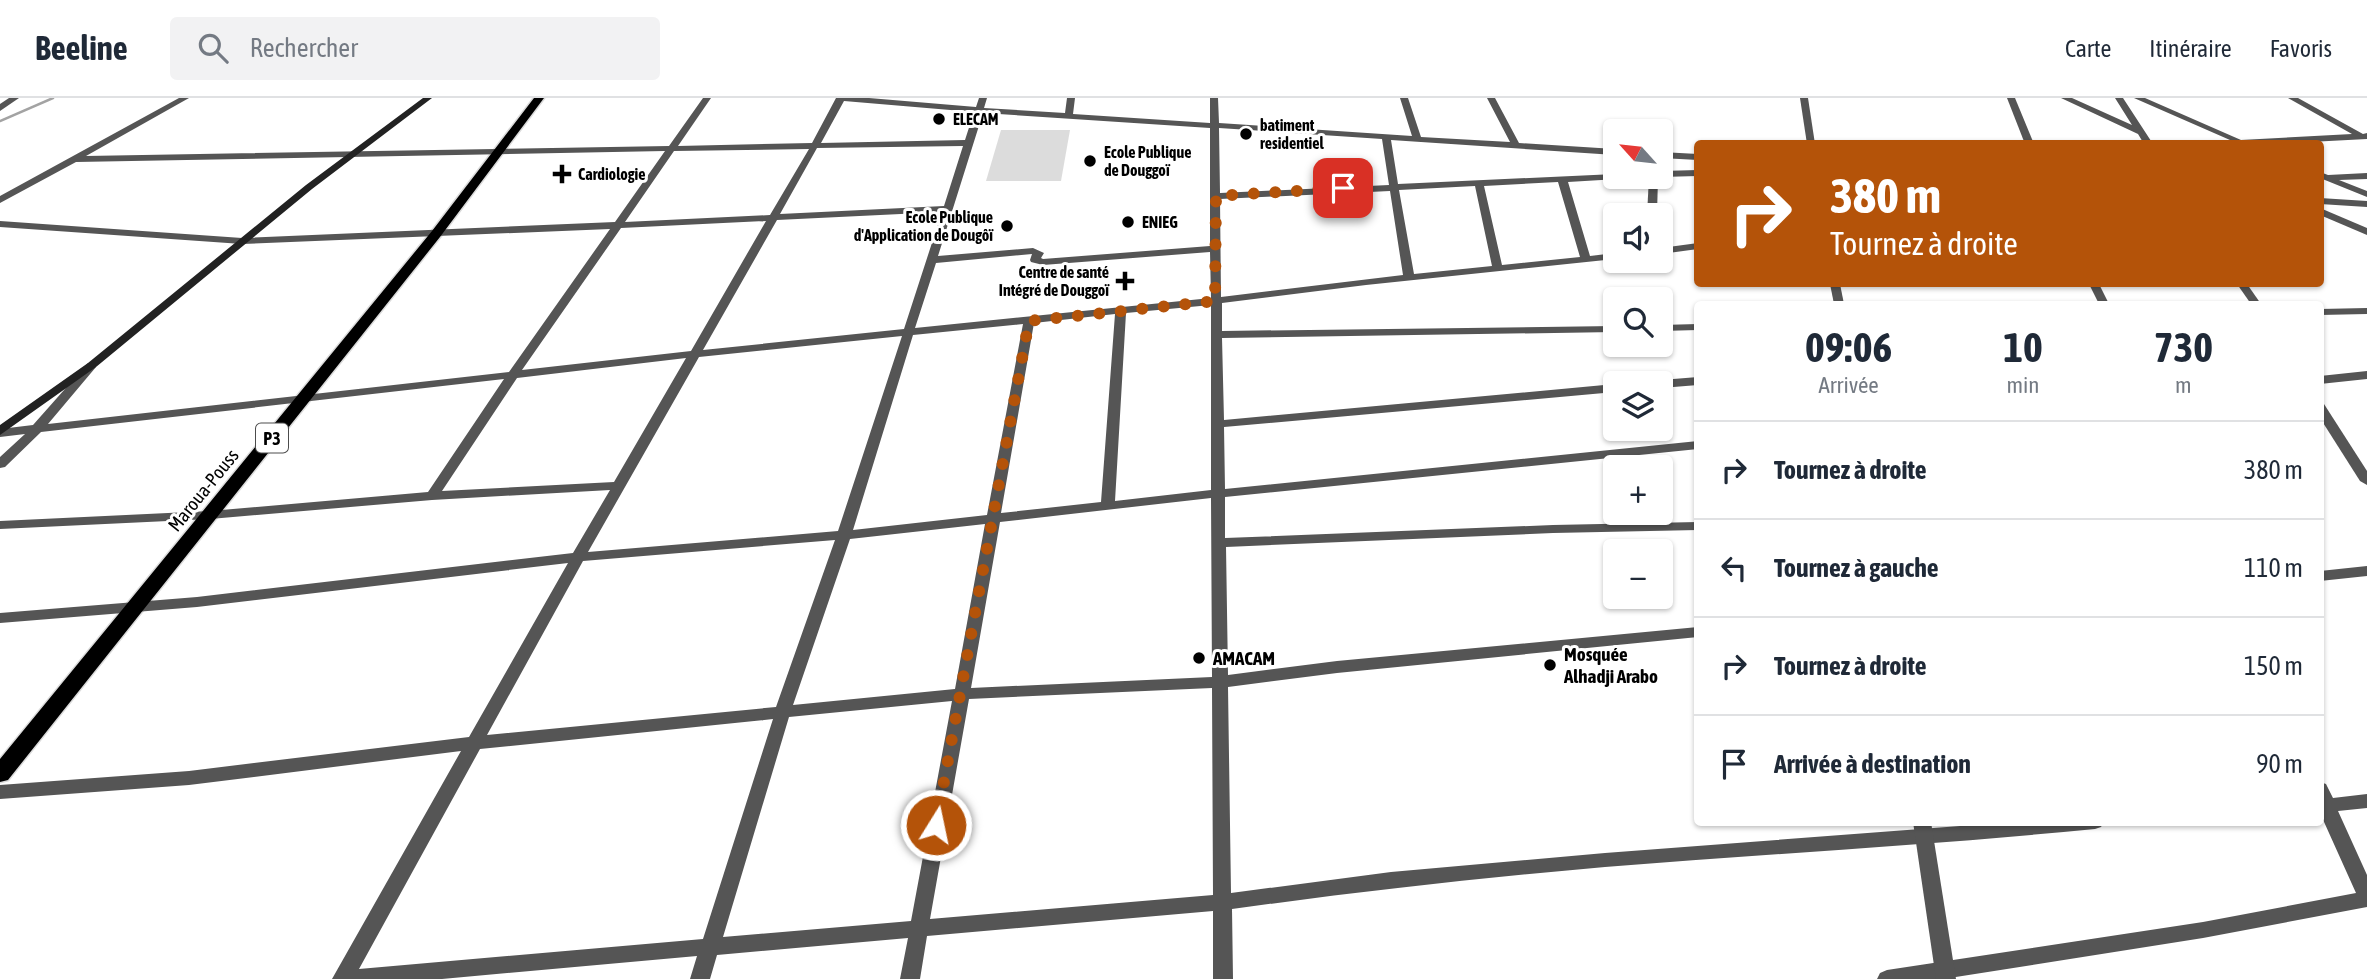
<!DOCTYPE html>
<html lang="fr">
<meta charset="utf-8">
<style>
:root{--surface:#fff;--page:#f2f2f3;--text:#1f2937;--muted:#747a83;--line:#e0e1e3}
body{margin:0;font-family:"Asap Condensed",sans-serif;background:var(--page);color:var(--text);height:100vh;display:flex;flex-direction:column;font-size:26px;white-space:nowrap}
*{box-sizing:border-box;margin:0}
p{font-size:23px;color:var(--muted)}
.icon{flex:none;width:38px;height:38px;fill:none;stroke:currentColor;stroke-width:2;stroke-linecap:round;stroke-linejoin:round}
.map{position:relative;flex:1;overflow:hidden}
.drawer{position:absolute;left:1694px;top:203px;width:630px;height:525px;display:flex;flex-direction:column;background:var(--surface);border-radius:7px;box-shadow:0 2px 5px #0004}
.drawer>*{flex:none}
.guide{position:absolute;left:1694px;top:42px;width:630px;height:147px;border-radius:7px;box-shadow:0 2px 5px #0004;background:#b45309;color:#fff;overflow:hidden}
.needle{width:46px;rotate:297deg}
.controls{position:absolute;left:1603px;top:21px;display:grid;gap:14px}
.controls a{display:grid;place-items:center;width:70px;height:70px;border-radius:7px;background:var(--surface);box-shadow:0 2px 5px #0004;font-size:35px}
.pin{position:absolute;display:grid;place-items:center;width:60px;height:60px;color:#fff;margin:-30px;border-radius:14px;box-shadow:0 4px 10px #0006}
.me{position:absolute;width:77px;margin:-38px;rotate:10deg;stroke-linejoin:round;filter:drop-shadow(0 0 5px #0008)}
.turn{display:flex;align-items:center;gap:24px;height:147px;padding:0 21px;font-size:32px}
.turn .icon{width:91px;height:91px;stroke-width:2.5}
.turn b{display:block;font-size:49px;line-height:60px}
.eta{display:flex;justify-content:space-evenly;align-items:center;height:119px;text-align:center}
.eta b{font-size:42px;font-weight:700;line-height:49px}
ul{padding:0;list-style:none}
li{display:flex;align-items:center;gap:21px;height:98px;padding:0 21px;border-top:2px solid var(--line)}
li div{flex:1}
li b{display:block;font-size:26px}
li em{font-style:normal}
header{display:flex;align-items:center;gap:42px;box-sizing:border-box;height:98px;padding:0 35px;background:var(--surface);border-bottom:2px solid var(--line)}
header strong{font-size:33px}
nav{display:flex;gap:38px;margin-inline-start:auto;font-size:24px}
.search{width:490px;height:63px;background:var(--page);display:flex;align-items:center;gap:18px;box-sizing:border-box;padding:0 24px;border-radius:7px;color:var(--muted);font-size:26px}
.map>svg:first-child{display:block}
</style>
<header>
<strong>Beeline</strong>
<div class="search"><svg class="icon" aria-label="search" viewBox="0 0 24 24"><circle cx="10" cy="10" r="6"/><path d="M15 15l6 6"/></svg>Rechercher</div>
<nav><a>Carte</a><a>Itinéraire</a><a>Favoris</a></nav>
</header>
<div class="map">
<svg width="2367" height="881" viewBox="0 0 2367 881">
<rect width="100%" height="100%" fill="#fff"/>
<!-- green -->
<polygon fill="#dcdcdc" points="1001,32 1070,32 1061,83 986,83"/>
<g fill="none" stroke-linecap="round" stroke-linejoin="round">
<!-- stream -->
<polyline stroke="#a3a3a3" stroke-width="2.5" points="0,23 53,0"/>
<defs>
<polygon id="primary" points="534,0 544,0 440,139 8,682 0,684 0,661 432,133"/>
</defs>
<!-- primary casing -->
<use href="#primary" stroke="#dbdbdb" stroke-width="3"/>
<!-- minor -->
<g fill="#555" fill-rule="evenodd">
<polygon points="9,0 19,0 0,13 0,6"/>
<path d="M179,0H189L86,58L669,48L703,0H711L678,48L812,45L836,0H869L976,9L979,0H987L984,10L1065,15L1067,0H1075L1073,16L1210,25V0H1218L1219,25L1412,38L1400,0H1408L1421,39L1510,44L1487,0H1495L1519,45L1615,51V57L1391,42L1398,86L1615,76V79H1620L1618,81L1568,84L1590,158L1615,155V161L1366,187L1222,205V233L1615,228V234L1222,240L1224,322L1615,286V294L1224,329L1225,391L1698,343V351L1225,399V440L1553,427L1698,424V432L1553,435L1226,449L1228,577L1337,563L1698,529V539L1337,575L1228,589L1231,795L1391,774L1605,755L2013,724H2104L2101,729L2095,731C1932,747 1768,756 1605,769C1480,780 1356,794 1232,811L1233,881H1213V813L927,838L920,881H900L908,840L717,857L710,881H690L697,858L442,881H332L461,653L189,687L0,701V687L189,673L469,639L568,465L197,509L0,525V515L197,499L573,455L610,392L432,402L210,421L0,431V423L210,413L428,394L504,281L41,334L5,369L0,370V359L25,336L0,339V331L33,327L88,265H96V269L48,326L509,274L610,131L242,146L0,129V123L242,140L615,124L665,53L76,64L0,105V98ZM844,3L974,14L965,42L821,45ZM983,15L1210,30V148L1043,161L1041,160L1044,155L1033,150L938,158ZM1219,30L1382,41L1389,87L1220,95ZM963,48L944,108L780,116L817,50ZM809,51L770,117L625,124L674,53ZM1558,84L1580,159L1502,167L1484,88ZM1475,88L1492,168L1414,176L1399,92ZM1390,93L1403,177L1221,199L1220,101ZM942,114L904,231L703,252L777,122ZM766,123L691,253L522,272L621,130ZM1210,154L1211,200L915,230L936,165L1032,156L1030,162L1031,164L1043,167ZM1211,207V392L1115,403L1126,215ZM1115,216L1101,404L1001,415L1034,225ZM1023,226L987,417L853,432L913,237ZM902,238L838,433L588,454L699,259ZM686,260L614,384L442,393L517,280ZM1211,400L1212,579L971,590L1000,424ZM985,426L955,591L793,607L850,441ZM835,442L776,609L487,637L583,463ZM1212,590L1213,797L930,821L969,601ZM952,603L911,823L723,839L789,619ZM773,621L703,841L359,871L480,651Z"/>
<polygon points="2007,0 2015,0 2034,46 2025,46"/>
<polygon points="2061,0 2072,0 2132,27 2115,0 2123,0 2153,46 2144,46 2138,36"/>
<polygon points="2134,0 2145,0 2241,42 2352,36 2288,0 2298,0 2363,36 2367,35 2367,41 2272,46 2207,46 2230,42"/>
<polygon points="1661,54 1698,56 1698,62 1661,60"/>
<polygon points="1698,72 1698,78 1661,79 1661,73"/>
<polygon points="2320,74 2328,77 2367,75 2367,81 2339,82 2367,93 2367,99 2320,80"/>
<polygon points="1649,79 1658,79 1657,117 1647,117"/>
<polygon points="2320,100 2367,103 2367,109 2320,106"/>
<polygon points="2320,110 2367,130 2367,137 2320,117"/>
<polygon points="1698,145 1698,151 1661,156 1661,150"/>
<polygon points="2089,186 2099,186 2109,206 2099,206"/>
<polygon points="2237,186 2247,186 2261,206 2251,206"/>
<polygon points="2367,210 2367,216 2320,217 2320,211"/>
<polygon points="1698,226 1698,232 1661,233 1661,227"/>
<polygon points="2367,273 2367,281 2320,286 2320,278"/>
<polygon points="1698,279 1698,287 1661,290 1661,285 1656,285 1661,282"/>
<polygon points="2320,305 2324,306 2367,373 2367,387 2360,383 2320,320"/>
<polygon points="2367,468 2367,478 2320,483 2320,473"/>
<polygon points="2320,684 2326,686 2333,700 2367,696 2367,710 2338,713 2367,777 2367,809 2203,840 1943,881 1877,881 1880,875 1887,872 2203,824 2356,795 2320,715"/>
</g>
<!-- tertiary -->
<g fill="#555" fill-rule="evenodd">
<polygon points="1800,0 1808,0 1815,46 1807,46"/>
<polygon points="1830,186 1840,186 1844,206 1834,206"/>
<polygon points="1913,724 1931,724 1956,881 1936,881"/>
</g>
<!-- secondary -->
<polygon fill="#222" fill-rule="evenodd" points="423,0 432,0 312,91 96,269 0,337 0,327 88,265 306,87"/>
<!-- primary -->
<use href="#primary" fill="#000" fill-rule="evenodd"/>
</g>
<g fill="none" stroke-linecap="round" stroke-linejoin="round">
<!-- route -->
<polyline stroke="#b45309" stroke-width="12" stroke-dasharray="0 21.6" points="936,727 1029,223 1215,203 1216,98 1343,90"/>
</g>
<!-- markers -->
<g fill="#000" stroke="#fff" stroke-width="2.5">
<circle cx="939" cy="21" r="7"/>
<circle cx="1246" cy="36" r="7"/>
<circle cx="1090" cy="63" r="7"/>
<path d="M558.5 65.5h7v7h7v7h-7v7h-7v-7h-7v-7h7z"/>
<circle cx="1128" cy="124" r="7"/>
<circle cx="1007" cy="128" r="7"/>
<path d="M1121.5 172.5h7v7h7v7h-7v7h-7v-7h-7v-7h7z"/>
<circle cx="1199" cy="560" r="7"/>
<circle cx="1550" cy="567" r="7"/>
</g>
<g text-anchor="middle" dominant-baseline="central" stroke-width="6" stroke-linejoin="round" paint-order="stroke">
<!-- far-poi labels -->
<g font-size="16" font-weight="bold" fill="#000" stroke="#fff" text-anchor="start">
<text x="953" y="21">ELECAM</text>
<text x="1260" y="27">batiment<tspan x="1260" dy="18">residentiel</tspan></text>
<text x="1104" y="54">Ecole Publique<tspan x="1104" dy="18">de Douggoï</tspan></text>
<text x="578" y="76">Cardiologie</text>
<text x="993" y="119" text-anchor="end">Ecole Publique<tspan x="993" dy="18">d'Application de Dougôï</tspan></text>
<text x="1142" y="124">ENIEG</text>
<text x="1109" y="174" text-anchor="end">Centre de santé<tspan x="1109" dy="18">Intégré de Douggoï</tspan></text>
</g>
<!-- shield labels -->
<rect fill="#fff" stroke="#4c4c4c" stroke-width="2" x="256" y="325.5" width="32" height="29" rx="5"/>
<g font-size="18" font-weight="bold" fill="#000">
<text x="272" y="340">P3</text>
</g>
<!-- street labels -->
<g font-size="19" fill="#000" stroke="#fff">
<text transform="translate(203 392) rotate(-51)">Maroua-Pouss</text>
</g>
<!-- poi labels -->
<g font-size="19" font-weight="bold" fill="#000" stroke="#fff" text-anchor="start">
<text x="1564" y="556">Mosquée<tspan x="1564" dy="22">Alhadji Arabo</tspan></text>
<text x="1213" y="560">AMACAM</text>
</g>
</g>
</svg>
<div class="controls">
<a><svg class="needle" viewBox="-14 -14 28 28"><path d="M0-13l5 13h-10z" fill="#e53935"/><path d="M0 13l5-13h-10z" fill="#747a83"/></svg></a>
<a><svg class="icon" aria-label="sound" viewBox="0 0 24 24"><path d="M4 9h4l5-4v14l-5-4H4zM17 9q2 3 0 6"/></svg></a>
<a><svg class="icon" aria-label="search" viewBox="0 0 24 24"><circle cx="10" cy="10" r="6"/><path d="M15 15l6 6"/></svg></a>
<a><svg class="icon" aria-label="layers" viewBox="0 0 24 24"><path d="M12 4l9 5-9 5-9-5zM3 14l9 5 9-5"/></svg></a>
<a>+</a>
<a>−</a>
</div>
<div class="pin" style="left:1343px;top:90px;background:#d93025"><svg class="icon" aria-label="arrive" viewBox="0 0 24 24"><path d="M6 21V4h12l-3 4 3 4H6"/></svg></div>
<svg class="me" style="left:936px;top:727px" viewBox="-20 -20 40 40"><circle r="17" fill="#b45309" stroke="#fff" stroke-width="3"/><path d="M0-11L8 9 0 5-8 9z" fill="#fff"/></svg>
<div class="guide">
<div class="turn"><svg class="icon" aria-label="right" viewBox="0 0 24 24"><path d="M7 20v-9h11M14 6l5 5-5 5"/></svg><div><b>380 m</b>Tournez à droite</div></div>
</div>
<section class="drawer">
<div class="eta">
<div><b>09:06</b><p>Arrivée</p></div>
<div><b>10</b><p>min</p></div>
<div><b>730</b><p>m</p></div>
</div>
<ul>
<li><svg class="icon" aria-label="right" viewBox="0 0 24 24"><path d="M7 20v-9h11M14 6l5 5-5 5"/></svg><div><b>Tournez à droite</b></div><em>380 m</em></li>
<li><svg class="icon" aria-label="left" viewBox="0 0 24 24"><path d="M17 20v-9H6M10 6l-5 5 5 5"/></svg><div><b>Tournez à gauche</b></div><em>110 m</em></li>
<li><svg class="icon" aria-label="right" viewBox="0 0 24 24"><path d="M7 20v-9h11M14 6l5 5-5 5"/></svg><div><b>Tournez à droite</b></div><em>150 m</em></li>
<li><svg class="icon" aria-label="arrive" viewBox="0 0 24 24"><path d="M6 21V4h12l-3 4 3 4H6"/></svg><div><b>Arrivée à destination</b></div><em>90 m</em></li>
</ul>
</section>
</div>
